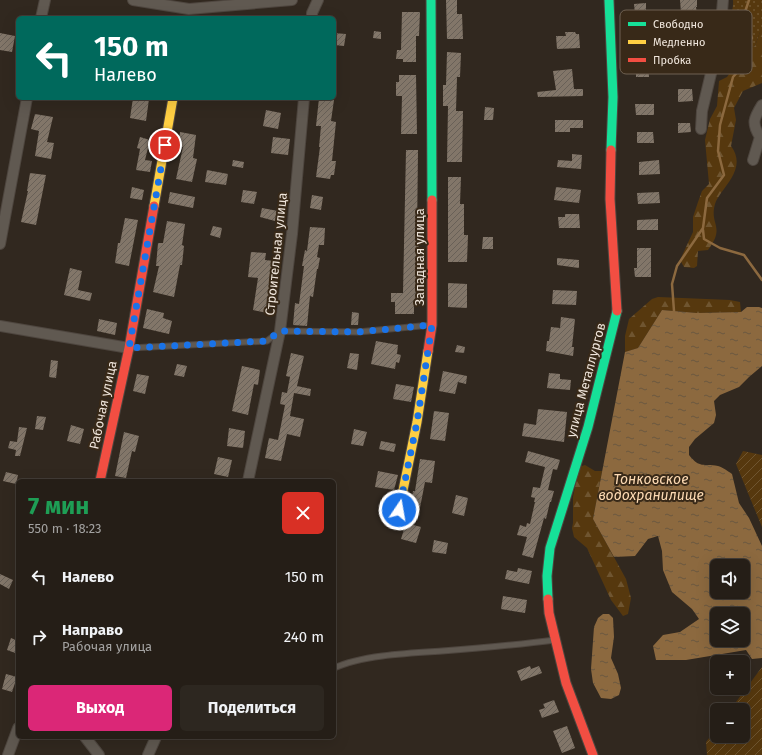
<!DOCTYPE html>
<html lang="ru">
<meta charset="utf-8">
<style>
:root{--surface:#251e17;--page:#2d2720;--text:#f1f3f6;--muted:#a3a2a1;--line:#423c36;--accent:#db2777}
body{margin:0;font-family:"Fira Sans",sans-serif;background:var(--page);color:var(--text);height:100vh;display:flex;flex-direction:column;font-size:15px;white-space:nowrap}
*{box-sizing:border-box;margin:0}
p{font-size:13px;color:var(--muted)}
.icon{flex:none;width:22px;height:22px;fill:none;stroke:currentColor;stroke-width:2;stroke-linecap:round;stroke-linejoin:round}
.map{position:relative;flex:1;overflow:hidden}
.drawer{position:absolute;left:16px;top:479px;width:320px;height:260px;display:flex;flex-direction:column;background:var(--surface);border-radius:6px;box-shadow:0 4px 16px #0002,0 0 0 1px var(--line)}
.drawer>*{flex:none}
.banner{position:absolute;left:16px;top:16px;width:320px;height:84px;border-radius:6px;box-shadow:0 4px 16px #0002,0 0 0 1px var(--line);background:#00695c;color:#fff;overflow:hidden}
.fabs{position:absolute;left:710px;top:559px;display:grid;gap:8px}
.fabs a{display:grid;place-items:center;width:40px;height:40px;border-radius:6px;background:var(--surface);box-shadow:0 4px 16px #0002,0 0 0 1px var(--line);font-size:20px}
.pin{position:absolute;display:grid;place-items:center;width:34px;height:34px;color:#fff;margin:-17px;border:2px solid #fff;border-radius:50%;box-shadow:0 1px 4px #0007}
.me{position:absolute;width:44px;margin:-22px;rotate:12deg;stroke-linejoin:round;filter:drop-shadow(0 0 3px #0008)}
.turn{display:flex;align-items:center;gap:14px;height:84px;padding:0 12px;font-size:18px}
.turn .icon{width:52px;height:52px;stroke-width:2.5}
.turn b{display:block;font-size:28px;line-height:34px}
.round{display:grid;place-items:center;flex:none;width:42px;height:42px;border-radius:6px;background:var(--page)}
.head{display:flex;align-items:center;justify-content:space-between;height:68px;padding:0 12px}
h1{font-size:24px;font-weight:700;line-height:30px;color:#1e9e55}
.primary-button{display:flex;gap:8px;margin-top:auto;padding:8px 12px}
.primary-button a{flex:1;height:46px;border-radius:6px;background:var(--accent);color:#fff;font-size:16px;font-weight:700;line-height:46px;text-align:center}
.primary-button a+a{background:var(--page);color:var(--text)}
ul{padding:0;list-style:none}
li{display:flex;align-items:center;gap:12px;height:60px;padding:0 12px}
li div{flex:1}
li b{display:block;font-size:15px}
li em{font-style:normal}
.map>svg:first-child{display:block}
</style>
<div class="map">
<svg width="762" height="755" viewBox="0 0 762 755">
<defs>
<pattern id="grass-dots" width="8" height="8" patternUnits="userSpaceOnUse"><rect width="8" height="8" fill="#56380e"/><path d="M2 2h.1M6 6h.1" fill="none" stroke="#6f5530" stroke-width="1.8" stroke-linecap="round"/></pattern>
<pattern id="forest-firs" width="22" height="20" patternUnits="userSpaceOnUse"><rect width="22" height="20" fill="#56380e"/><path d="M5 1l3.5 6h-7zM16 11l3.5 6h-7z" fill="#6f5530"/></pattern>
<pattern id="garden-furrows" width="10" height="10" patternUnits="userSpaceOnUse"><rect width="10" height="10" fill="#56380e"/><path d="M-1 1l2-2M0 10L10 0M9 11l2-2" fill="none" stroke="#6f5530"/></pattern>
<pattern id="water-ripples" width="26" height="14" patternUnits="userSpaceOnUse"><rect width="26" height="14" fill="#8c693f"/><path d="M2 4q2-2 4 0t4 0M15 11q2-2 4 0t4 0" fill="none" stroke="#6a5740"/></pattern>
<pattern id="building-hatch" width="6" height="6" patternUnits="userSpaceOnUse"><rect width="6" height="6" fill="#827669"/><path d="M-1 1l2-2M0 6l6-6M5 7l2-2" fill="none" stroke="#686057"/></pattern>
</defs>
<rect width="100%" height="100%" fill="#31281f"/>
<!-- grass -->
<path fill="url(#grass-dots)" d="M733,0H762V32H760L755,46L749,49C742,42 734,33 731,22C730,16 734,7 733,0Z"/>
<!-- forest -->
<g fill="url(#forest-firs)">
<path d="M736,32L740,40L749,49L755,46L760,32H762V83L743,91L734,108L736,120L731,146C744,164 732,178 721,193C719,196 716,200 715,204C709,225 726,226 708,250L698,251L697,266L694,268L684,267L680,260L693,232V217L698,202L702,191L709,184L705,140L710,119L717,106L719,81L727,77L736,64L727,57L733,35Z"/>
<polygon points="658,297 730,300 740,302 741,312 697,313 662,310 638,348 625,352 625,336 629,319 652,299"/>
<polygon points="585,465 595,471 602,471 593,519 626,579 631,598 628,614 623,616 611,600 587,548 574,537 572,528 573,523 573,497 579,467"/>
</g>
<!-- garden -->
<g fill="url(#garden-furrows)">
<polygon points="743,451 762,455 762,527 736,464"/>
<polygon points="762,667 762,755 707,755 706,742 717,728 717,736 743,736 743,710 730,710"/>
</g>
<!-- water -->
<g fill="url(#water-ripples)" fill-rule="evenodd">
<path d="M747,307H759L762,308V366L749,377L739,387L720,395L714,401L716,415L714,423L695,439L689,447V455C700,469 703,463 718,466C722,467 728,471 732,474L739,503L749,518L762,546V658L752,659L746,650L686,660H656L653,646L663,635L680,632L699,619L692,609L672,592L663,570L662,551L658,536L648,539L635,556L614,557L593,519L625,352L638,348L662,310L697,313L741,312ZM717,566H743V592H717ZM717,614H743V640H717Z"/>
<polygon points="603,614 609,614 613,618 614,637 611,658 618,674 621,688 619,695 611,699 601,698 593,683 591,669 594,627 598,618"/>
</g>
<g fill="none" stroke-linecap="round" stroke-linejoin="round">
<!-- stream -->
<g stroke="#8c693f" stroke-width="2.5">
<polyline points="703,230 704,239 720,248 744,255 762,280"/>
<polyline points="674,311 672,284 677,266 703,228 707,198 724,175 718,151 720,125 733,77 741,68 740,49 752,38 743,18 749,0"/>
</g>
</g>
<!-- building -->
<g fill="url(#building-hatch)">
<polygon points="446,0 457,0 457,14 462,14 463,39 447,39"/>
<polygon points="680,0 697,0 697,7 696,7 698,23 682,25"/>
<polygon points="646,3 646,13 635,14 634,4"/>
<polygon points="402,12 420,12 419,36 416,36 416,62 403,62 403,59 396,59 397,50 401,50"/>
<polygon points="374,31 381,32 381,39 373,38"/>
<polygon points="565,32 575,32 576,34 579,34 580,48 557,49 556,36 566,36"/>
<polygon points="0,33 15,36 12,52 0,50"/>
<polygon points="334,33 346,34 344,46 334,45"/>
<polygon points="447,52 461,53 460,77 457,77 456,111 463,111 462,162 447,162 448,106 443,106 443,85 446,85"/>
<polygon points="640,65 648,65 649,77 636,77 636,68 640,68"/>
<polygon points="572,69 574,89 583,89 583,96 538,97 537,92 556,90 553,71"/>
<polygon points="399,75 416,75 417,134 401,134 402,96 396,96 396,82 399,82"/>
<polygon points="678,89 692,89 693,101 678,102"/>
<polygon points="133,98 149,99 146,121 130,118"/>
<polygon points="319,98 334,100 331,121 336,122 332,161 336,161 334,175 331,175 330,179 316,177 320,147 319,147 321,126 316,126"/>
<polygon points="635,104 654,104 654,115 636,115"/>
<polygon points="485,107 494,108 493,120 484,120"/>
<polygon points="266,110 281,113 278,129 263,126"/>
<polygon points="35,114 53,117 47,142 54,143 51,159 35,156 39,131 31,129"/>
<polygon points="555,120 583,120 583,128 570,128 570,132 555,132"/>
<polygon points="678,123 690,123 691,132 678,133"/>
<polygon points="180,132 196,135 193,158 197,159 192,182 176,179 183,147 178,147"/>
<polygon points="637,132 653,132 654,143 637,143"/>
<polygon points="140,137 150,140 145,160 152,161 150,172 136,170 140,149 137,148"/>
<polygon points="273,137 290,139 288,155 271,153"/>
<polygon points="406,150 418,150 417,235 418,235 419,266 419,294 423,294 423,301 414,301 414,314 395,314 395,302 391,302 391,293 403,293"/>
<polygon points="572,154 582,155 581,169 557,167 558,160 572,161"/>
<polygon points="233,160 244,162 243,168 232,166"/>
<polygon points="659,160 660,174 639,175 639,162"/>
<polygon points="207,170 228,174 226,185 205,182"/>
<polygon points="30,173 46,175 36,225 21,222 28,191 27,191"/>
<polygon points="448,177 461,177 460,204 464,204 464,235 468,235 467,262 448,262"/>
<polygon points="132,187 144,190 142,200 130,198"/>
<polygon points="556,187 581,190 579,203 554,200"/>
<polygon points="243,190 257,192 254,204 241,202"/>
<polygon points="170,192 195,197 193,208 168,203"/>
<polygon points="659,192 660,203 638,204 637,193"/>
<polygon points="312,195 323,197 321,210 310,208"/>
<polygon points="262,208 278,211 275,221 260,217"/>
<polygon points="565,214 579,214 580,228 559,228 558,217 565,217"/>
<polygon points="125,218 138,220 129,266 115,263 118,243 120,243"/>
<polygon points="658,219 658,230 637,230 637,220"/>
<polygon points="167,221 185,224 182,245 184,246 182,265 180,265 174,297 153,292 159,266 156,266 158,243 163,243"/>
<polygon points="213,226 222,228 220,238 210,235"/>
<polygon points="310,227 325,228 324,245 319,245 317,257 320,258 318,269 317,269 313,297 310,296 307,326 293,325 295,303 299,304 304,266 302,266 305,250 307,251"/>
<polygon points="483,237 493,237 493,249 482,249"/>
<polygon points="637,248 651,248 651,277 635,277 634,268 637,268"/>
<polygon points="251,252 266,253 265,260 274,261 267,313 253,310 258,278 248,277"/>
<polygon points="557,258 579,260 579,268 557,265"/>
<polygon points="70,268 82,271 78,290 92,293 90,301 64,295"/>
<polygon points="448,283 467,284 467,308 448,307"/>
<polygon points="553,290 577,291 576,305 552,304"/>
<polygon points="147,309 164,313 163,318 172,321 169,334 143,328"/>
<polygon points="352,312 359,313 358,325 351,325"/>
<polygon points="561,317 575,319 572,347 574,347 573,356 546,351 547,341 549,341 551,327 560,328"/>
<polygon points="99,319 117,323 115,335 97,331"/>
<polygon points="376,341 398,345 397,354 401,355 399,363 396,362 395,369 371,364"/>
<polygon points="457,345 465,347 464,353 455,352"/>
<polygon points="291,353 304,356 297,386 311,389 310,396 294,393 290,416 304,419 300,437 287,434 281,461 265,458 269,438 278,440 285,405 280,404 282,392 287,393 290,377 286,376"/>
<polygon points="350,353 359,354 357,370 347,368"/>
<polygon points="51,360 58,361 56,378 49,377"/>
<polygon points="177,364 187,366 184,377 174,375"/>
<polygon points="242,366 260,370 258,385 254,384 248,415 232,411"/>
<polygon points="443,371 467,376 466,384 458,382 455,394 439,391"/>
<polygon points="549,373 560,374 560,379 571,380 570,390 547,388"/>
<polygon points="137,374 149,376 145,394 133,391"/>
<polygon points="396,384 414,387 411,402 393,399"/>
<polygon points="538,409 567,412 564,442 522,436 524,423 536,425"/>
<polygon points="434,411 449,413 445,441 430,439"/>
<polygon points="37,416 46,417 43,430 35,429"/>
<polygon points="71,425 84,429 80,444 67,441"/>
<polygon points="19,427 27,428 20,456 15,456 16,450 8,448 10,441 17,442"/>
<polygon points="229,428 245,431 243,448 227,446"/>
<polygon points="354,429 367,432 363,446 351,444"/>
<polygon points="124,432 139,436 135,452 132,451 126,478 115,476"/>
<polygon points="381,441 396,444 394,452 379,449"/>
<polygon points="528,451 560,460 557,470 553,469 548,490 554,491 551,502 550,502 546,519 544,518 533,558 522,555 527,537 517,535 520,525 526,527 527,523 530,524 535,502 534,502 535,498 531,497 533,487 540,488 545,467 525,462"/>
<polygon points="218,457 232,460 228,477 214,474"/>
<polygon points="420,459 435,461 432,483 425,482 419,513 409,511 413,491 415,491"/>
<polygon points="378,471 398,475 394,490 375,487"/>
<polygon points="6,472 18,475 16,484 3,481"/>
<polygon points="456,495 468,498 464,516 452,513"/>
<polygon points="406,523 421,527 416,543 401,539"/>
<polygon points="434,540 448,543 446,554 432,552"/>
<polygon points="518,568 532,571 529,584 505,579 507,570 517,572"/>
<polygon points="0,574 13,580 9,589 0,584"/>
<polygon points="503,596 527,600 525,613 501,609"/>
<polygon points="11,638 18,641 18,654 7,650"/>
<polygon points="530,666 531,669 539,666 542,673 521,681 517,671"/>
<polygon points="6,674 17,677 12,692 2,689"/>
<polygon points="554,700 559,712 542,718 539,710 545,708 543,704"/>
<polygon points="567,726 575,748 562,753 553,731"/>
</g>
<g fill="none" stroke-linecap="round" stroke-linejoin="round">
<defs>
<g id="lane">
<polyline points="130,348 267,341 280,331 358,332 431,325"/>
<path d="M334,668C362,655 410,653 442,651C480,648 517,645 555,640"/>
</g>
<g id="street">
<polyline points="133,0 189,9 292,0"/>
<polyline points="41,18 45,0"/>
<polyline points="312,18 312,13 318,0"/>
<polyline points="701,129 702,111 720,36 723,0"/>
<path d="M753,160L760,137C751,123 754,118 762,105"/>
<polyline points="0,244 27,98"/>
<polyline points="0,326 129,348"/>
<polyline points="248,481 280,331 292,234 304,98"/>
<polyline points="85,737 99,755"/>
<polyline points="8,755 18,728"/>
<polyline points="148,755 156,737"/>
</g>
<g id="fast">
<polyline points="431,0 432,200"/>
<polyline points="609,0 613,97 611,150"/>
<polyline points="548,599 547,576 550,548 588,427 617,311"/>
</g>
<g id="slow">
<polyline points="154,206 173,98"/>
<polyline points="399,510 417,422 428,351"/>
</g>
<g id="jam">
<polyline points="611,150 610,199 617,311"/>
<polyline points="428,351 432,325 432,200"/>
<polyline points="100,481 129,348 154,206"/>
<polyline points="548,599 549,613 566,683 593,755"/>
</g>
</defs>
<!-- lane casing -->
<use href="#lane" stroke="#4e463f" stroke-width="7"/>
<!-- street casing -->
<use href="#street" stroke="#4e463f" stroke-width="12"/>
<!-- fast casing -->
<use href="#fast" stroke="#4e463f" stroke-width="11"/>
<!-- slow casing -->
<use href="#slow" stroke="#4e463f" stroke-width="11"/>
<!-- jam casing -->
<use href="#jam" stroke="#4e463f" stroke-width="11"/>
<!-- lane -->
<use href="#lane" stroke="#605951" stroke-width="5"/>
<!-- street -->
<use href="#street" stroke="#605951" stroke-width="10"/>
<!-- fast -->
<use href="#fast" stroke="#16e098" stroke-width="9"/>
<!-- slow -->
<use href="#slow" stroke="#ffcf43" stroke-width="9"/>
<!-- jam -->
<use href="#jam" stroke="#f24e42" stroke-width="9"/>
</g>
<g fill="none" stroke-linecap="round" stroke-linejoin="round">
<!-- route -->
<polyline stroke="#1a73e8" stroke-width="7" stroke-dasharray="0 12.6" points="165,145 129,348 267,341 280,331 358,332 432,325 417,422 399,510"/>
</g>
<g text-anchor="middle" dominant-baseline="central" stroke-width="4" stroke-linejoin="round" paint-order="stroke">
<!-- street labels -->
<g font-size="13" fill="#efe5db" stroke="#382918">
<text transform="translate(276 254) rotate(-84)">Строительная улица</text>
<text transform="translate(419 257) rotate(-90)">Западная улица</text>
<text transform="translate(586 380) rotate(-75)">улица Металлургов</text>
<text transform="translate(103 405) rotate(-78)">Рабочая улица</text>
</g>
<!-- water labels -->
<g font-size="14" font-style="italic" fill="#fddab3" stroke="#382918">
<text x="651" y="479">Тонковское<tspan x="651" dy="16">водохранилище</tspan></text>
</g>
</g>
<!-- legend -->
<rect x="620" y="10" width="132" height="64" rx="6" fill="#382918" stroke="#6f6152" stroke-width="1"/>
<rect x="628" y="22" width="18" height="4" fill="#16e098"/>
<rect x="628" y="40" width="18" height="4" fill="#ffcf43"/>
<rect x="628" y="58" width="18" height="4" fill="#f24e42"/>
<g font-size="11" fill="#efe5db">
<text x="653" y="28">Свободно</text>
<text x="653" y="46">Медленно</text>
<text x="653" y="64">Пробка</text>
</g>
</svg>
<div class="fabs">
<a><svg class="icon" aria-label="sound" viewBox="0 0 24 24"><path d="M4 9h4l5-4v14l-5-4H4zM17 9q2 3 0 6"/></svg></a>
<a><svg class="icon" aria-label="layers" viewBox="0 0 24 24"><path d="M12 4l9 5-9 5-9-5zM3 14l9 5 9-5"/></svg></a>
<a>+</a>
<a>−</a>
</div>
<div class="pin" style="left:165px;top:145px;background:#d93025"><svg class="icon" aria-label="arrive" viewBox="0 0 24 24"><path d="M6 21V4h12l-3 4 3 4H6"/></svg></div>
<svg class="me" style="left:399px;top:510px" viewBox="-20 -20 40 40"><circle r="17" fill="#1a73e8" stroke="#fff" stroke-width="3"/><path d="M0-11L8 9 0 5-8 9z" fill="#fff"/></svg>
<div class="banner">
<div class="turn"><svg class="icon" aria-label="left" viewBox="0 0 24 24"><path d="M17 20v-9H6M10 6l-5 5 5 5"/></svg><div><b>150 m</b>Налево</div></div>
</div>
<section class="drawer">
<div class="head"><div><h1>7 мин</h1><p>550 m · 18:23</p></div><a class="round" style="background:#d93025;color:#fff"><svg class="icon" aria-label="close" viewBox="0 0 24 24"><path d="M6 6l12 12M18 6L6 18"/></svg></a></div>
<ul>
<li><svg class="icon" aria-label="left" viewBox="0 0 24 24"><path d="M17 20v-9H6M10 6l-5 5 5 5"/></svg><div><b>Налево</b></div><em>150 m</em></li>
<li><svg class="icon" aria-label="right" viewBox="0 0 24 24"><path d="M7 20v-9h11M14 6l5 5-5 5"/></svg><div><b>Направо</b><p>Рабочая улица</p></div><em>240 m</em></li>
</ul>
<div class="primary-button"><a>Выход</a><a>Поделиться</a></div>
</section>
</div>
